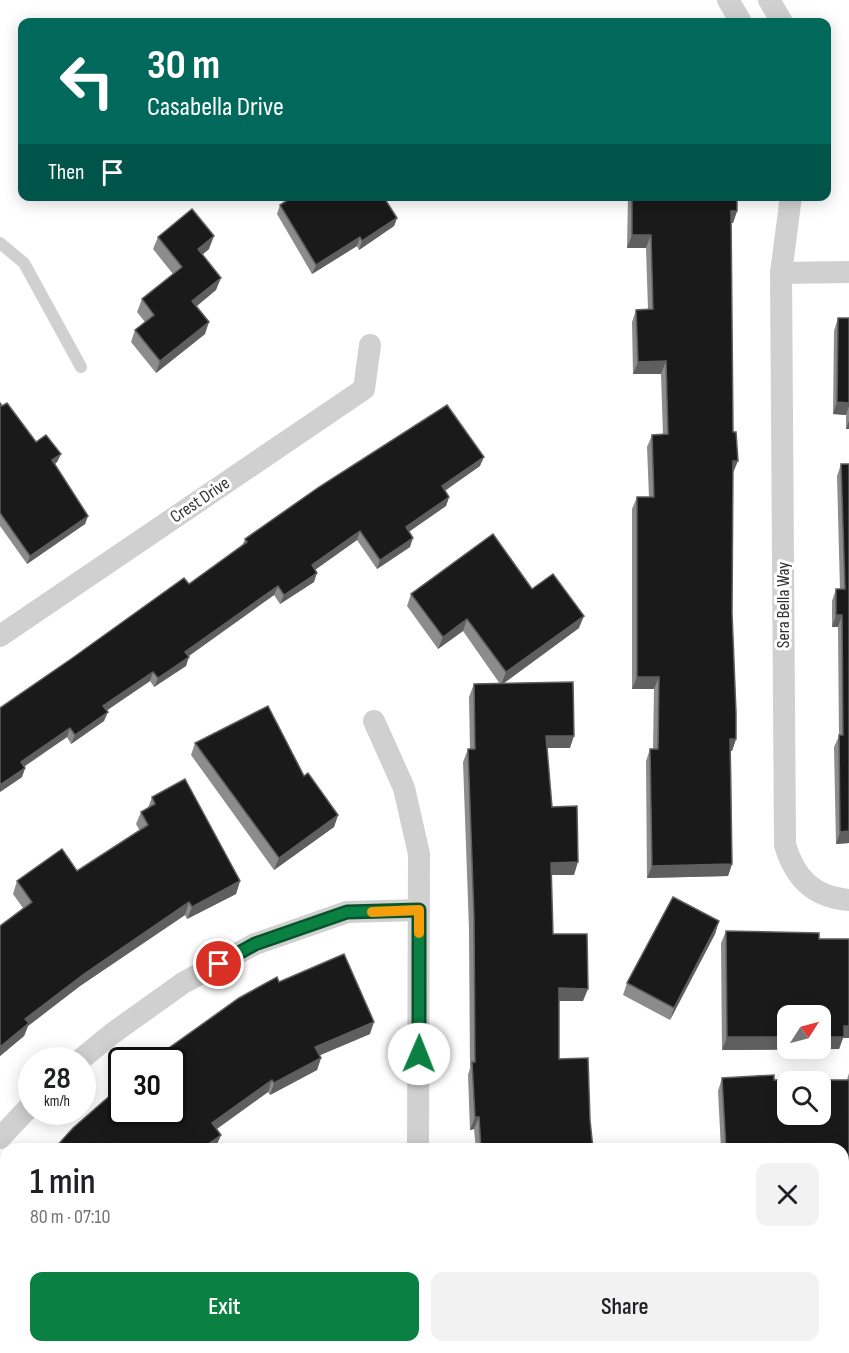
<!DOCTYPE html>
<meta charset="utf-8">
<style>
:root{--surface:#fff;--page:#f2f2f2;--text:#202124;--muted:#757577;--accent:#0b8043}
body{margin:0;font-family:"Sofia Sans Condensed",sans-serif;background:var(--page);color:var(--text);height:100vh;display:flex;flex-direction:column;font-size:22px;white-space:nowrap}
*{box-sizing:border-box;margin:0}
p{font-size:20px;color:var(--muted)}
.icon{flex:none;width:33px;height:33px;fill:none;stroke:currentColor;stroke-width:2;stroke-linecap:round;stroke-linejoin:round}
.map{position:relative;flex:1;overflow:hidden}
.drawer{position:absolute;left:0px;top:1143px;width:849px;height:210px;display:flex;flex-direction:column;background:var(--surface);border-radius:18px 18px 0 0;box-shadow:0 3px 15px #0003}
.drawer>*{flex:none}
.banner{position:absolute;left:18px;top:18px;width:813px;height:183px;border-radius:12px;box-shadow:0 3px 15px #0003;background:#00695c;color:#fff;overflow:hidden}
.needle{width:39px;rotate:54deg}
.buttons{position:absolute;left:777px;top:1005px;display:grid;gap:12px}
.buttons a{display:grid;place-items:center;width:54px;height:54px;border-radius:12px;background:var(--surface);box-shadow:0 3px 15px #0003;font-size:30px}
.speed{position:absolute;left:18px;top:1047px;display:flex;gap:12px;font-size:30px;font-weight:700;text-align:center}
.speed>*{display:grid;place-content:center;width:78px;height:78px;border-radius:50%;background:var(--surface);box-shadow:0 3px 15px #0003;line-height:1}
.speed small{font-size:15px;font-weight:400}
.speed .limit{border:3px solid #111;border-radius:9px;background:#fff;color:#111}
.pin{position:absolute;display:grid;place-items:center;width:51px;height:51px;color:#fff;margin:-26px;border:3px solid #fff;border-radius:50%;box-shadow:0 2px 6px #0007}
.me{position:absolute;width:66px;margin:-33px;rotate:1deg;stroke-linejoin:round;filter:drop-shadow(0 0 4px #0008)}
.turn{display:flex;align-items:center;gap:21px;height:126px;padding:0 30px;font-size:27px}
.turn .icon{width:78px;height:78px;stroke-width:2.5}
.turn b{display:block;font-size:42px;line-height:51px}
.then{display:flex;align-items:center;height:57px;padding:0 30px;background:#0003;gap:12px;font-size:22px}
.round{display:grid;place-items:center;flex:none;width:63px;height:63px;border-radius:12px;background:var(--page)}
.head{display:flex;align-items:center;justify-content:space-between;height:102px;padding:0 30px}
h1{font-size:36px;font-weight:600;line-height:45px}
.primary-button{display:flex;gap:12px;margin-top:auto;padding:12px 30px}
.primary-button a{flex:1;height:69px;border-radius:12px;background:var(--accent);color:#fff;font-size:24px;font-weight:600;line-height:69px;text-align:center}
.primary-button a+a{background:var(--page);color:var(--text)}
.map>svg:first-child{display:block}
</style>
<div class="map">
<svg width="849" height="1353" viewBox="0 0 849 1353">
<rect width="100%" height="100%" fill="#fff"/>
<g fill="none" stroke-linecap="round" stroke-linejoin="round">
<!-- lane -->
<polyline stroke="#d0d0d0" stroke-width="12" points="0,243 24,263 81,367"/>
<!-- street -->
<g stroke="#d0d0d0" stroke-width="22">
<polyline points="728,0 741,22"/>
<polyline points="769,0 782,22"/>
<path d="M791,196L781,273L785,845C795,878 813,897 849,900"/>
<polyline points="781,273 849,272"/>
<polyline points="0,636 364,389 370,345"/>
<polyline points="374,721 404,788 419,854 418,1149"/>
<polyline points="80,1060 113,1033 183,983 255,944 347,912 419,910"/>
<polyline points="0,1138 32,1104"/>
<polyline points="843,1244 849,1244"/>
<polyline points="326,1353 333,1347"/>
</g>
</g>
<!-- wall -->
<g fill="#8c8c8c">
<polygon points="628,196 737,196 737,211 733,223 731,223 733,473 732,613 736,739 732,751 731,751 732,864 728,876 647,878 646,761 650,749 653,749 654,689 632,689 632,509 637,497 649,497 647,447 652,435 663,435 661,374 633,374 632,322 636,310 648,309 646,248 627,248"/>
<polygon points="280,205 397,218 394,226 359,250 357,246 312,274 277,214"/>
<polygon points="158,237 209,249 202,255 216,290 197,306 205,334 156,373 131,342 135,330 145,322 137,312 142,299 173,274 153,249"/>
<polygon points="838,318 849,318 849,429 846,429 846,415 833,414 834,331"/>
<polygon points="0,403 36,442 61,454 57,462 55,464 88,516 85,524 27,564 0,526"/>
<polygon points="841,464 849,464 849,843 836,844 834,747 839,736 838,627 832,627 832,601 836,589 840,589 837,476"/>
<polygon points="480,466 445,491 449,497 446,506 409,531 410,547 377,569 357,540 315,570 314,582 280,604 274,595 188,656 186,666 154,687 150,681 106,711 104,721 71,744 67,737 24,767 25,768 22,777 0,792 189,584 242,546 245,539"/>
<polygon points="532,589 579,628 503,684 570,748 547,748 552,807 574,875 551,875 553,934 583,1001 559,1001 559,1059 590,1120 593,1149 476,1149 474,1129 470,1130 468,1075 470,1068 469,929 463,762 468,749 470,749 469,697 474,684 500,684 463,631 438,649 407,606 411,594"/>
<polygon points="195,743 338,815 334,827 274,870 191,755"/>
<polygon points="152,797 240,881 236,894 187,919 185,915 80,986 28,1026 24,1036 0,1056 0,926 23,908 13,894 17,881 77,871 140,831 136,824 141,812 148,808"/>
<polygon points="719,921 715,934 670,1020 623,995 627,983"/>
<polygon points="726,931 819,939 843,1038 839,1049 722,1050 721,943"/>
<polygon points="279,982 370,1034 320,1055 321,1058 317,1070 270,1095 268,1092 217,1129 216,1147 213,1149 54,1149 118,1089 120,1084"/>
<polygon points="849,1073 849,1179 843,1179 843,1149 721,1149 718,1091 722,1078 774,1080 847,1080"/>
<polygon points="456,1347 843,1347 849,1353 456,1353"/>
</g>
<!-- shaded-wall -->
<g fill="#5f5f5f">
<polygon points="731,211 737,211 733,223 726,223"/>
<polygon points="397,218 394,226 359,250 362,241"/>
<polygon points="632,235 651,235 646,248 627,248"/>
<polygon points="214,236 209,249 193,262 198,249"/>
<polygon points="360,237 357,246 312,274 316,265"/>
<polygon points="221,278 216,290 188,313 192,301"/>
<polygon points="209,322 205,334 156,373 160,361"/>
<polygon points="666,361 661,374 633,374 638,362"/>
<polygon points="837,402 849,403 849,406 846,415 833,414"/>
<polygon points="849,421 849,429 846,429"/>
<polygon points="61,454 57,462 49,469 52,460"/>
<polygon points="484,457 480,466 438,495 442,486"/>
<polygon points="733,461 738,461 733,473"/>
<polygon points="449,497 446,506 403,536 406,527"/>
<polygon points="88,516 85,524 27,564 30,556"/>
<polygon points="360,531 357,540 309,574 312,565"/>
<polygon points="413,538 410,547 377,569 380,560"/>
<polygon points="317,573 314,582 280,604 284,595"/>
<polygon points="278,586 274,595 182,661 185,652"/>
<polygon points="836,615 842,615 838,627 832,627"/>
<polygon points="584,616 579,628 501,685 506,672"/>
<polygon points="467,619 463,631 438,649 443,637"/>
<polygon points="189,657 186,666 154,687 158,678"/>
<polygon points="153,672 150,681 100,715 103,706"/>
<polygon points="637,677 659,677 654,689 632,689"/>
<polygon points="108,712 104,721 71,744 75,735"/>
<polygon points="70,728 67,737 17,771 21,762"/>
<polygon points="546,736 574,736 570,748 542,748"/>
<polygon points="730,739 736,739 732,751 726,751"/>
<polygon points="25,768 22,777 0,792 0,785"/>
<polygon points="338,815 334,827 274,870 279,858"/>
<polygon points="849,831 849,843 836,844 840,832"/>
<polygon points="578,862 574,875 547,875 551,863"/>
<polygon points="732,864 728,876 647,878 652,866"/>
<polygon points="240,881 236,894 187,919 192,907"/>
<polygon points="189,902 185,915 80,986 28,1026 24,1036 0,1056 0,1047 25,1019 84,974"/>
<polygon points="719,921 715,934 670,1020 674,1008"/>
<polygon points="559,988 588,989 583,1001 554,1001"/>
<polygon points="374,1022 370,1034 311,1059 315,1047"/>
<polygon points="844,1026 849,1026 849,1038 843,1038 839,1049 722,1050 727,1037 788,1037 788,1048 820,1048 820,1037"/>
<polygon points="321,1058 317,1070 270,1095 274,1083"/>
<polygon points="272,1080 268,1092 208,1135 212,1123"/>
<polygon points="475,1117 479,1117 474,1129 470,1130"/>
<polygon points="221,1135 216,1147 213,1149 201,1149"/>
<rect x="843" y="1167" width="6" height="12"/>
<polygon points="6,1306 6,1311 0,1321 0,1317"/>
<polygon points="229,1347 237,1347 231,1353 225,1353"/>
</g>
<!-- building -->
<g fill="#1a1a1a" stroke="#5f5f5f" stroke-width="1.5" fill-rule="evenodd">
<polygon points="294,196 383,196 397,218 362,241 360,237 316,265 280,205"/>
<polygon points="632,196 737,196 737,211 731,211 733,432 736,432 738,461 733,461 732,613 736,712 736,739 730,739 732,864 652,866 650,749 658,749 659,677 637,677 637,497 654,497 652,435 668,434 666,361 638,362 636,310 653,309 651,235 632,235"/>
<polygon points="192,209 214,236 198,249 221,278 192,301 209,322 160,361 135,330 154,315 142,299 182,267 158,237"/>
<polygon points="838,318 849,318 849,403 837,402"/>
<polygon points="0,403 2,406 7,403 36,442 46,435 61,454 52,460 88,516 30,556 0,513"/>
<polygon points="447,405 484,457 442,486 449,497 406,527 413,538 380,560 360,531 312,565 317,573 284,595 278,586 185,652 189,657 158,678 153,672 103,706 108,712 75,735 70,728 21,762 25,768 0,785 0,708 71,659 184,578 189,584 247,542 245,539 319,487"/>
<polygon points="841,464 849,464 849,831 840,832 839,735 843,735 842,615 836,615 836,589 845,589"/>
<polygon points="493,534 532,589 553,574 584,616 506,672 467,619 443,637 411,594"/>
<polygon points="573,682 574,736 546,736 552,807 577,806 578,862 551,863 553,934 587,934 588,989 559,988 559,1059 588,1058 590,1120 593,1149 481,1149 479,1117 475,1117 472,1062 475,1062 474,917 468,749 475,749 474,684"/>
<polygon points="268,706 304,776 308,773 338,815 279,858 195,743"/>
<polygon points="185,779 240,881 192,907 189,902 84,974 25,1019 29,1023 0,1047 0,926 32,902 17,881 62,849 77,871 148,825 141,812 155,804 152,797"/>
<polygon points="673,897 719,921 674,1008 627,983"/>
<polygon points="726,931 819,933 819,939 849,939 849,1026 844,1026 844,1037 820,1037 820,1016 788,1016 788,1037 727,1037"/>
<polygon points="344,954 374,1022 315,1047 321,1058 274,1083 272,1080 212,1123 221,1135 201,1149 54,1149 73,1128 121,1086 120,1084 122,1082 122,1112 172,1112 172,1060 152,1060 239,998 277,977 279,982"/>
<path d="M774,1075V1080H849V1167H843V1149H726L722,1078ZM788,1082H820V1114H788Z"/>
<polygon points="6,1204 6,1306 0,1317 0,1211"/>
<polygon points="843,1297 849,1297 849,1353 460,1353 460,1347 843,1347"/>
<polygon points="131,1347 229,1347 225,1352 227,1353 126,1353"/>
</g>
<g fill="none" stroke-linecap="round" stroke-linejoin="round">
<defs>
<polyline id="route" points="219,964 255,944 347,912 419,910 419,1054"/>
</defs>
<!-- route casing -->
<use href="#route" stroke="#07532c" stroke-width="15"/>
<!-- route -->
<use href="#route" stroke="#0b8043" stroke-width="10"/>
<!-- slow -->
<polyline stroke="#f59e0b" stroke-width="10" points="372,912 419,910 419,933"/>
</g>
<g text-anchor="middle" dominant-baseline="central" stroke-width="6" stroke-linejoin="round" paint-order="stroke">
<!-- street labels -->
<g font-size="18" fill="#333" stroke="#fff">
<text transform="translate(200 500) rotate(-34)">Crest Drive</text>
<text transform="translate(783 605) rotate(-90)">Sera Bella Way</text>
</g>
</g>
</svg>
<div class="buttons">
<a><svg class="needle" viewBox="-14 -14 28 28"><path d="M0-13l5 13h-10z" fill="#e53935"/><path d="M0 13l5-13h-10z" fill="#757577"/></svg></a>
<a><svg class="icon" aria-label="search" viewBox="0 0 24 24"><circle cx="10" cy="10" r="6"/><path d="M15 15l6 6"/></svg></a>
</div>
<div class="speed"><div>28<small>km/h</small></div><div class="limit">30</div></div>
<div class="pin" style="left:219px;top:964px;background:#d93025"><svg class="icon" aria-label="arrive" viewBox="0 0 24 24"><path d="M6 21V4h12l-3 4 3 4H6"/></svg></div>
<svg class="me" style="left:419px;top:1054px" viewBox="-20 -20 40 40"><circle r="19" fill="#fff"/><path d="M0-13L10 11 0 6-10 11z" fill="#0b8043"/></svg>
<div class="banner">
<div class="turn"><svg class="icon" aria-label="left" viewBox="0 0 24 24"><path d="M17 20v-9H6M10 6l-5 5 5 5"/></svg><div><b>30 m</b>Casabella Drive</div></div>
<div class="then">Then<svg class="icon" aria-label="arrive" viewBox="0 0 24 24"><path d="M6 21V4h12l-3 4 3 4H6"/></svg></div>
</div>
<section class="drawer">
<div class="head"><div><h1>1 min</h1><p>80 m · 07:10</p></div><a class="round"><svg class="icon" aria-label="close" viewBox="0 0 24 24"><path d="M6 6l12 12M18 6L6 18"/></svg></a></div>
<div class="primary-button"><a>Exit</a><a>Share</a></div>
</section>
</div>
